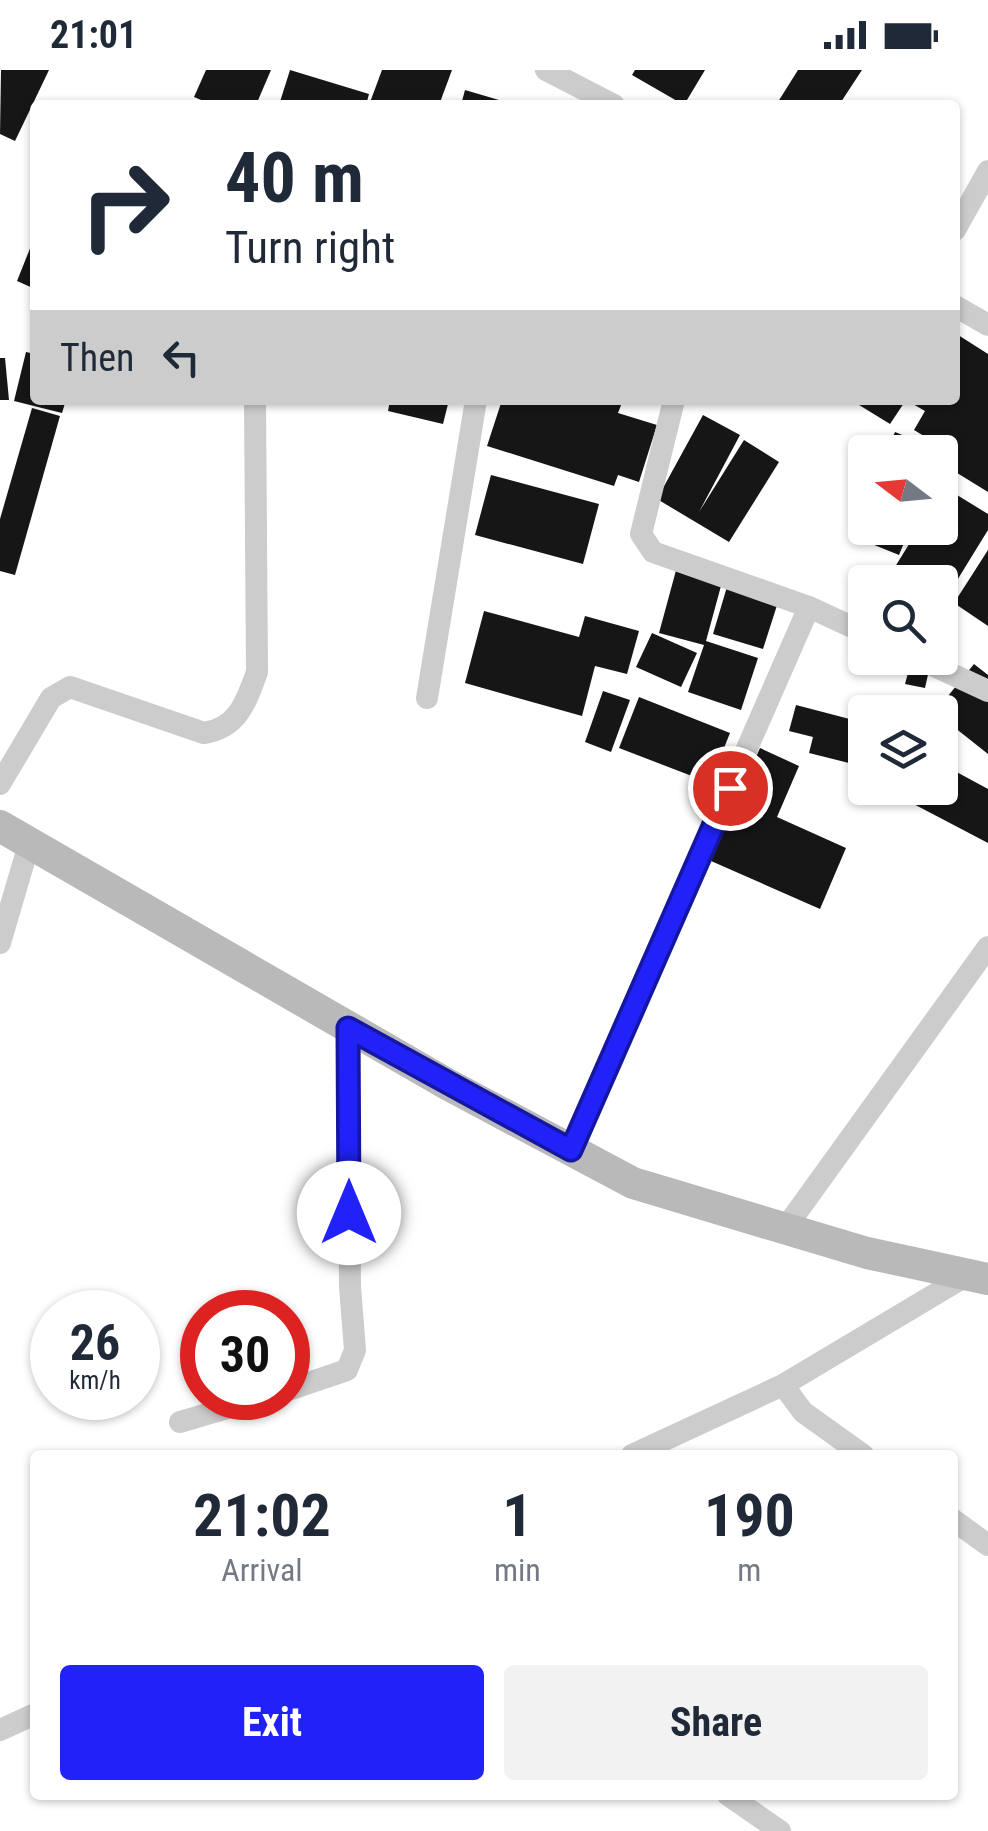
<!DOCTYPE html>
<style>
:root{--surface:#fff;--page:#f2f2f3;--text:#1f2937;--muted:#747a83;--accent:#2022f7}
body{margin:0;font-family:"Roboto Condensed",sans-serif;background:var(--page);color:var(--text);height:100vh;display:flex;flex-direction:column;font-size:38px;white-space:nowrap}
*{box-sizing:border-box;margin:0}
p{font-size:32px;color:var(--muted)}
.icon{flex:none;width:55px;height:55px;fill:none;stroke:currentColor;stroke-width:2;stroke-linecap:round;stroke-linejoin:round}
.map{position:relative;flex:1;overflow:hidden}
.sheet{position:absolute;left:30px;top:1380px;width:928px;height:350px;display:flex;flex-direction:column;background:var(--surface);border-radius:10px;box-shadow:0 2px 8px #0004}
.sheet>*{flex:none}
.top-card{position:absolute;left:30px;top:30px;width:930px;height:305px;border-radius:10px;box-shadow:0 2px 8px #0004;background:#fff;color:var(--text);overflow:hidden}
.needle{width:65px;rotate:286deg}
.fabs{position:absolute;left:848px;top:365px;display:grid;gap:20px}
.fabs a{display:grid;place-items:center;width:110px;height:110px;border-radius:10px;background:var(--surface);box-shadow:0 2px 8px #0004;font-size:50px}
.speed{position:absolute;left:30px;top:1220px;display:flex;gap:20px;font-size:50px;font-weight:700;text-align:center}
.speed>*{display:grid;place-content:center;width:130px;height:130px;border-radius:50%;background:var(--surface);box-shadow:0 2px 8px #0004;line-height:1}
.speed small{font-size:25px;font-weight:400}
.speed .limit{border:15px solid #d22;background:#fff;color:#111}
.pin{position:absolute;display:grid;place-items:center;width:85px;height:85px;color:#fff;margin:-42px;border:5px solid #fff;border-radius:50%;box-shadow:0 2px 10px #0007}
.me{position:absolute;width:110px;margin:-55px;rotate:0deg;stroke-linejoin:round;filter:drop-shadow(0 0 8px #0008)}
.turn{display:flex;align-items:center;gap:35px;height:210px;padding:0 30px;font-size:45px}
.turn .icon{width:130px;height:130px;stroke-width:2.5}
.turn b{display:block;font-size:70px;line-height:85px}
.then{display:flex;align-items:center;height:95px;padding:0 30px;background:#0003;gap:20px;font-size:38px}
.eta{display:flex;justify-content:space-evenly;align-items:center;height:170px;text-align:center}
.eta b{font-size:60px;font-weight:700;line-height:70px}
.primary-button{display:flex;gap:20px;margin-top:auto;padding:20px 30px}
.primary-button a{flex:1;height:115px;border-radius:10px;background:var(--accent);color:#fff;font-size:40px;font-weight:700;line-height:115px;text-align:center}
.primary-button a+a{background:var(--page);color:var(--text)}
.status{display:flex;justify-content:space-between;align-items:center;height:70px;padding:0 50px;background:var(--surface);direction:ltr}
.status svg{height:28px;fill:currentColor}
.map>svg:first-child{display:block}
</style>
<div class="status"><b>21:01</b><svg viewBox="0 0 49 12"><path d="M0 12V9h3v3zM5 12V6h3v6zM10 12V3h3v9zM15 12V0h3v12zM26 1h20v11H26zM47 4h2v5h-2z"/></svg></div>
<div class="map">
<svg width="988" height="1761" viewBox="0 0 988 1761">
<rect width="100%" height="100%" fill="#fff"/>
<!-- building -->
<g fill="#161616">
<polygon points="1,0 49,0 15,71 0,64"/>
<polygon points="206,0 271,0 256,35 213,35 194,27"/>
<polygon points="290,0 369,24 366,35 279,35"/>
<polygon points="382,0 452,0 439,35 369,35"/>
<polygon points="635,0 705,0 684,35 632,5"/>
<polygon points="798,0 862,0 839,35 776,35"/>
<polygon points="465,20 513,34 513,35 461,35"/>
<polygon points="35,166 35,219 17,211"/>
<polygon points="955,263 988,284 988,422 949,398 957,386 914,360 925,341 906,330 955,330"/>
<polygon points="26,282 35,284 35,330 66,330 62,343 14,331"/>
<polygon points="0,288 5,288 9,330 0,330"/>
<polygon points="390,330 449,330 443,354 388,341"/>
<polygon points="502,330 623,330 618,343 657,355 639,412 618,405 614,416 487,376"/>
<polygon points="851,330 906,330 890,354"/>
<polygon points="32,338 60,346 15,505 0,501 0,449"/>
<polygon points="703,345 740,365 699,442 744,370 779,392 729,472 657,429"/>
<polygon points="895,362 944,382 886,382"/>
<polygon points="491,405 599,434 583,494 475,465"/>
<polygon points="944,417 988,444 988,460 940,538 940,512 902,512 890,505 919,458 940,458"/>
<polygon points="865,434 865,458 910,458 899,485 852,466"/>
<polygon points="988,480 988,556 954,533"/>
<polygon points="678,493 724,505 706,571 758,588 741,640 688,622 704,575 659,563"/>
<polygon points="729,510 780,526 763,579 713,564"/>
<polygon points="484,541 579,567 585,546 639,561 627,604 595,596 582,646 465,613"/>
<polygon points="652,563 697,583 681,617 636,597"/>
<polygon points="912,588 931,591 925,618 905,614"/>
<polygon points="974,594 988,605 988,684 935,642"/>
<polygon points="603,621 630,630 611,682 585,672"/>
<polygon points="639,627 730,663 710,713 619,678"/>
<polygon points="796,635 865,653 865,697 809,683 813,667 789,661"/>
<polygon points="760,678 799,696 777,747 846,778 820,839 711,791"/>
<polygon points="940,693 988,719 988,773 906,730 912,718 940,718"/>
</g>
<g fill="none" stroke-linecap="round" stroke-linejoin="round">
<!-- street -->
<g stroke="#ccc" stroke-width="22">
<polyline points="546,0 614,35"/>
<polyline points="955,160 988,101"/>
<polyline points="955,236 988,255"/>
<polyline points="674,330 641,464 653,482 809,537 865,563"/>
<polyline points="917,588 988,621"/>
<polyline points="427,628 476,330"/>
<path d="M0,714L51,628L70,617L204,663C238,658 246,632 257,602L255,330"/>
<polyline points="0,873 29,774"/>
<polyline points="571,1080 809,537"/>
<polyline points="784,1160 988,877"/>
<polyline points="783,1315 803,1342 863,1385"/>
<polyline points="288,1320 347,1300 355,1280 350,1217 348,958"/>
<polyline points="180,1352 261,1328"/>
<polyline points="632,1385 783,1315 964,1207"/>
<polyline points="952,1449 988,1475"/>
<polyline points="0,1660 35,1644"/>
<polyline points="728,1725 780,1761"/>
</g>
<!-- secondary -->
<polyline stroke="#b9b9b9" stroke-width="32" points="0,756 447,1014 633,1113 867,1183 988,1209"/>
</g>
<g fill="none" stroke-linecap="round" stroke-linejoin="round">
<defs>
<polyline id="route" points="349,1143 348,958 571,1080 730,718"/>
</defs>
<!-- route casing -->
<use href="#route" stroke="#1516a1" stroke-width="25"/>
<!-- route -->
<use href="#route" stroke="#2022f7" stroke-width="18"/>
</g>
</svg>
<div class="fabs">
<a><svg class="needle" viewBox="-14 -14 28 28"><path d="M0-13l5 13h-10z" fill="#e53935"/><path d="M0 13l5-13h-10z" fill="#747a83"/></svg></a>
<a><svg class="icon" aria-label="search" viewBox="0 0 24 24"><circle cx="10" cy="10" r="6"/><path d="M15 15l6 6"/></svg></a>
<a><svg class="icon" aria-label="layers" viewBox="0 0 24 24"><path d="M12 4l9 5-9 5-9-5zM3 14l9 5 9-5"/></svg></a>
</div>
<div class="speed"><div>26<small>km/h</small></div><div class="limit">30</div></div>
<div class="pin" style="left:730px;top:718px;background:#d93025"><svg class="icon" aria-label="arrive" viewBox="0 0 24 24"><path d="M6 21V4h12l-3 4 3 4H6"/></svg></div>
<svg class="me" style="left:349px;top:1143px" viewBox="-20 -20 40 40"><circle r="19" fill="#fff"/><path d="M0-13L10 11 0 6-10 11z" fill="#2022f7"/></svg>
<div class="top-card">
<div class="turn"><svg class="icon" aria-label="right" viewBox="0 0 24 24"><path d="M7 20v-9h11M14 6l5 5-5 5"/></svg><div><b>40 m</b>Turn right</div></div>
<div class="then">Then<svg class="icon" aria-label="left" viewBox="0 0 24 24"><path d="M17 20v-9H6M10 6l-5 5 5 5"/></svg></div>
</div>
<section class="sheet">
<div class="eta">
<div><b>21:02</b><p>Arrival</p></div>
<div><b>1</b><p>min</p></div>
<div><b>190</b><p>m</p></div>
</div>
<div class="primary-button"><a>Exit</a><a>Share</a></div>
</section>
</div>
